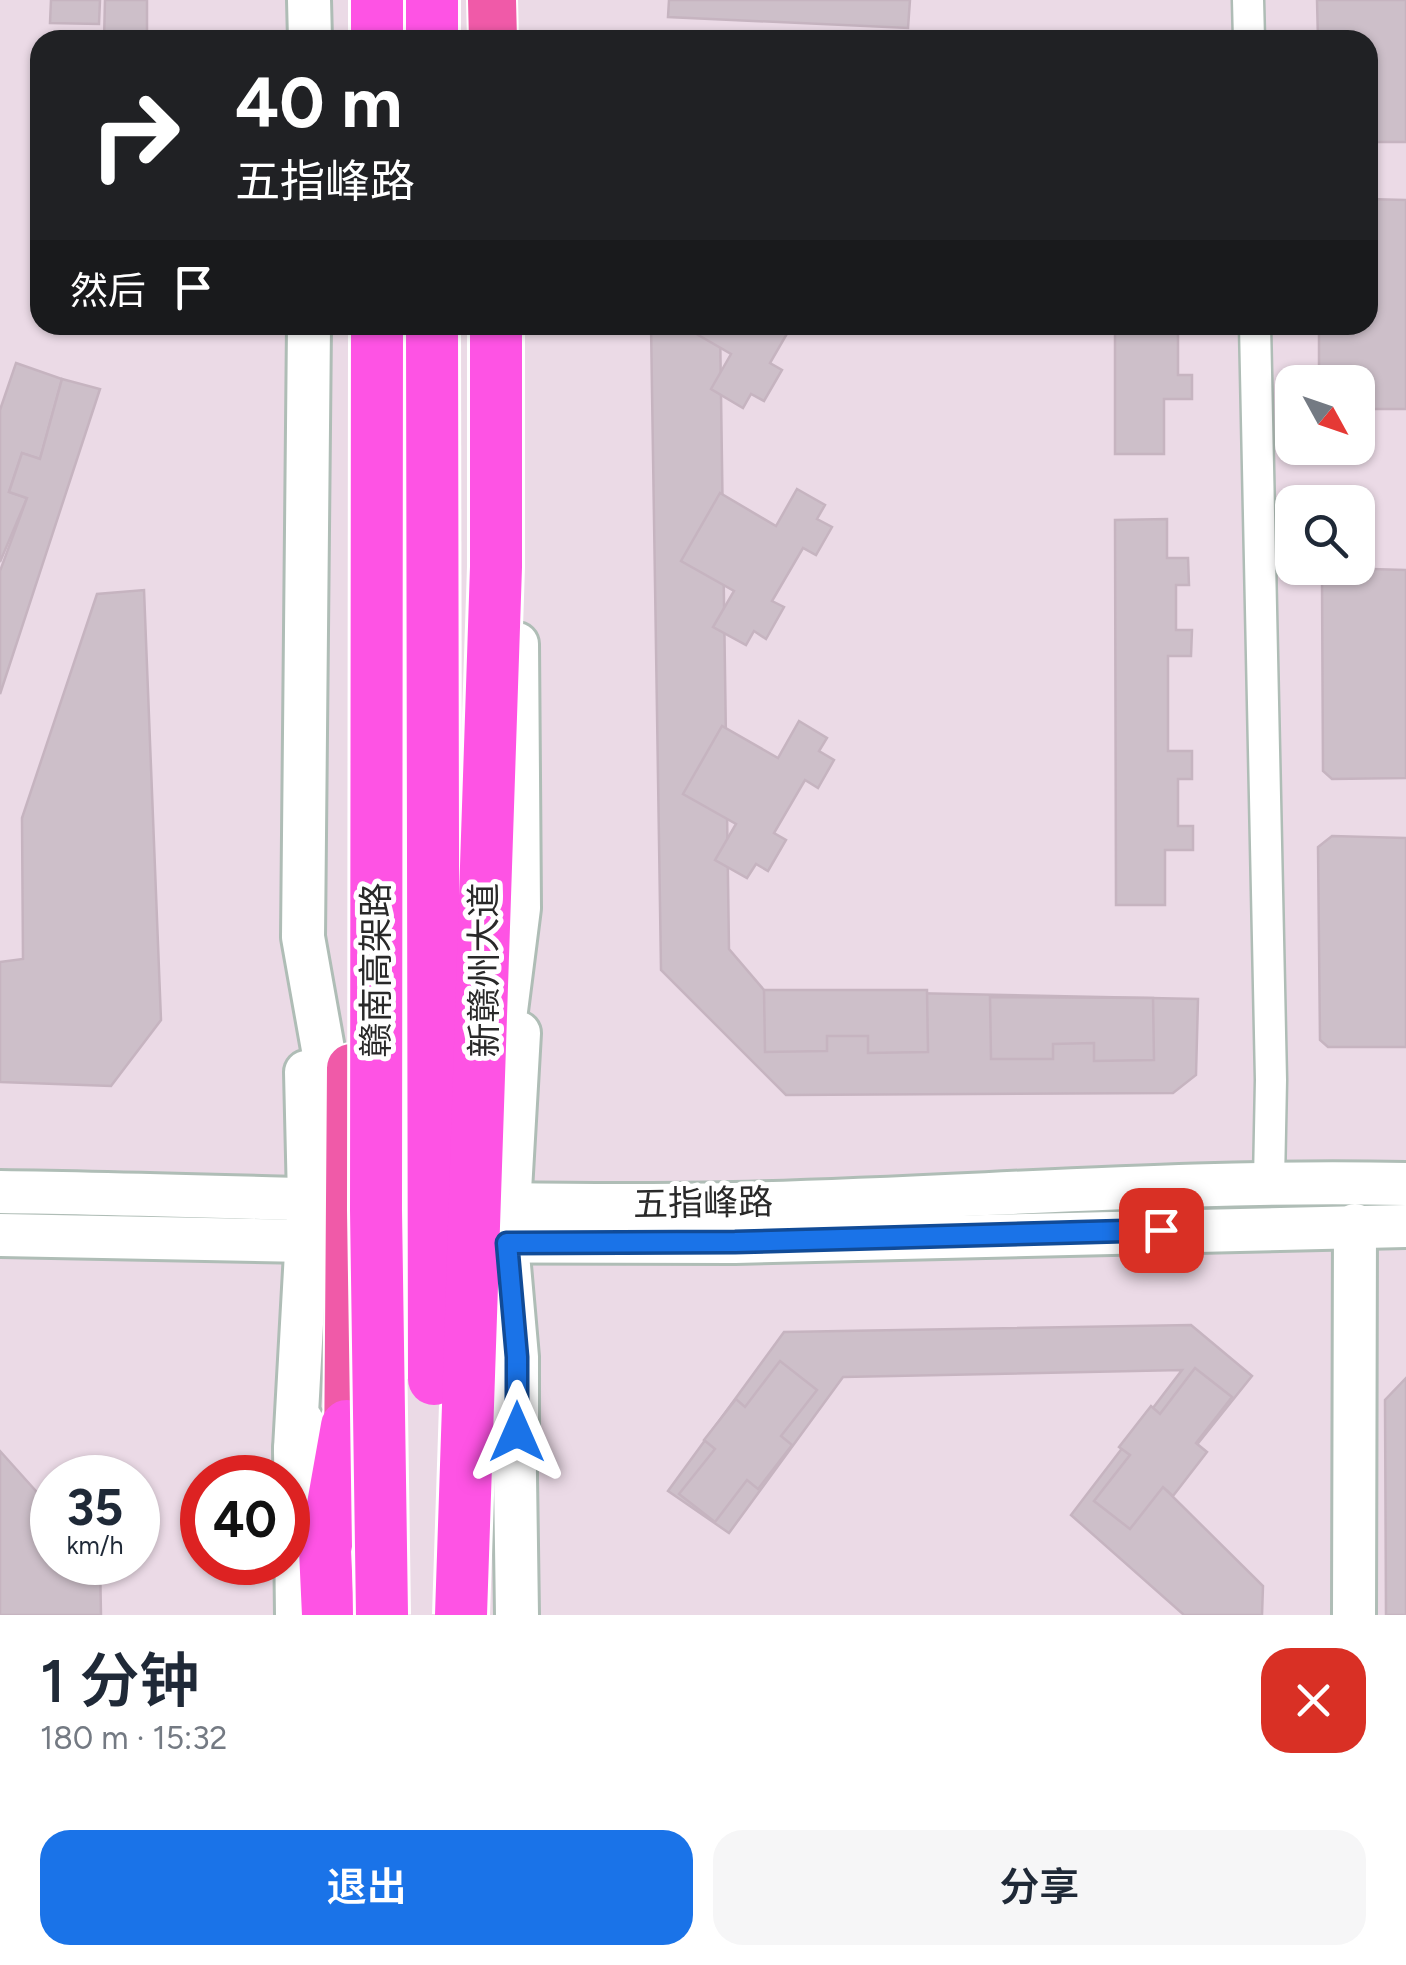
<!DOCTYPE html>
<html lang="zh">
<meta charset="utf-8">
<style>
:root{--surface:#fff;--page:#f6f6f7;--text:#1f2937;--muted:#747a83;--accent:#1a73e8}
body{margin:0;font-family:Figtree,"Noto Sans SC",sans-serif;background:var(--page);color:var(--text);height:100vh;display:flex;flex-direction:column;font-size:38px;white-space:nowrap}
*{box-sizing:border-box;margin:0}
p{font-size:32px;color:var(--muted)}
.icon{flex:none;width:55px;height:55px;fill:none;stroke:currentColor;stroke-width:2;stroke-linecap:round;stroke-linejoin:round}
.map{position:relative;height:1615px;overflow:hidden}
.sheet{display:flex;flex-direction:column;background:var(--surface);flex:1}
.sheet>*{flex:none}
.hud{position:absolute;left:30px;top:30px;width:1348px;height:305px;border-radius:30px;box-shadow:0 2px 8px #0004;background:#202124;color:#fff;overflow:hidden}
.needle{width:65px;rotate:130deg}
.buttons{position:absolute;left:1275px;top:365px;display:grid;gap:20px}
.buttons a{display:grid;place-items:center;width:100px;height:100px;border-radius:20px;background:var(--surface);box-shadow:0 2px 8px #0004;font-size:50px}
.speed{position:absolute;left:30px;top:1455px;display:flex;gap:20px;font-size:50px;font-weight:700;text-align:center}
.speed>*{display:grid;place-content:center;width:130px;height:130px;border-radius:50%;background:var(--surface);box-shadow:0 2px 8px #0004;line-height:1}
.speed small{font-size:25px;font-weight:400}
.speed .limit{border:15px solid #d22;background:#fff;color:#111}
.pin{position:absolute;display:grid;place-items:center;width:85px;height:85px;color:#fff;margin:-42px;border-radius:20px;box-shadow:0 5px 15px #0006}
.me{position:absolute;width:110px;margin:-55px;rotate:0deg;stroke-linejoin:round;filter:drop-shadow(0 0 8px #0008)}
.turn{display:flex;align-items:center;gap:35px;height:210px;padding:0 40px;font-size:45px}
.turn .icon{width:130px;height:130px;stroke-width:2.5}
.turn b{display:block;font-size:70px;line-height:85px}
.then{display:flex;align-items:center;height:95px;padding:0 40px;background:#0003;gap:20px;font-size:38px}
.round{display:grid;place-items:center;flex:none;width:105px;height:105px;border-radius:30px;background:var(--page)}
.overview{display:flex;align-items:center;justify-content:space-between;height:170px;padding:0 40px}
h1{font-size:60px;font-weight:600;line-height:75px}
.primary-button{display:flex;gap:20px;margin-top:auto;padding:20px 40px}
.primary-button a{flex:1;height:115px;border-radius:30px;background:var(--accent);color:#fff;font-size:40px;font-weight:600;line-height:115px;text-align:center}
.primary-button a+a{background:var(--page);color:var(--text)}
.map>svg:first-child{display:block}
</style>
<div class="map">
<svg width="1406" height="1615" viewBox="0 0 1406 1615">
<rect width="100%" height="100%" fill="#ebdae6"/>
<!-- building -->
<g fill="#cdbfc9" stroke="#c6b4c0" stroke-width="2.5">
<polygon points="51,0 100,0 99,24 50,23"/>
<polygon points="105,0 147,0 147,40 104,40"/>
<polygon points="669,0 910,0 908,28 668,17"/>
<polygon points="1317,0 1406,0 1406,142 1368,142 1368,40 1318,40"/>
<polygon points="34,168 40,168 40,253 32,253"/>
<polygon points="1368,199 1406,200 1406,409 1358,409 1358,382 1319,382 1319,325 1368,325"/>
<polygon points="651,325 720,325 729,949 764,990 1198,999 1196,1075 1173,1093 786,1095 661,970"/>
<polygon points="681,325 792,325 770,363 782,370 764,401 751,394 743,408 711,389 731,354"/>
<polygon points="1115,325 1191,325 1178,328 1178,375 1192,375 1192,399 1164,399 1164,454 1115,454"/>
<polygon points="16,363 62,379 40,459 22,453 9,492 27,498 0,562 0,410"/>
<polygon points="62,379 100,389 0,694 0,571 27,498 9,492 22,453 40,459"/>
<polygon points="797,489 825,505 817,519 832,527 816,555 803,548 772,601 784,607 766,639 754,631 746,645 713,627 734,591 681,561 720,493 776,526"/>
<polygon points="1167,519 1167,558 1188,558 1189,585 1176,585 1176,630 1192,630 1191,656 1168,656 1168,751 1192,751 1192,779 1178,779 1178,826 1193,826 1193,850 1165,850 1165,905 1116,905 1115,520"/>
<polygon points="1336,568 1406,570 1406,778 1332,779 1323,771 1322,579"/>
<polygon points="144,590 161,1020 111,1086 0,1082 0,962 23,959 22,818 97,594"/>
<polygon points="799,721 827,738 819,751 834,760 818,788 805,780 774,833 786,840 768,871 756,864 747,878 715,860 736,824 683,794 722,726 778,758"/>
<polygon points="1332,836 1406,838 1406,1047 1328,1047 1320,1040 1318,847"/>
<polygon points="764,990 927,990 928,1052 868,1053 868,1036 827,1036 827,1051 765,1052"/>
<polygon points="990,997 1153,998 1154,1060 1094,1061 1094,1043 1053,1044 1053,1059 991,1059"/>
<polygon points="1191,1325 1252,1376 1163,1487 1263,1586 1262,1615 1184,1615 1071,1515 1182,1370 843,1377 729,1533 668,1491 784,1332"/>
<polygon points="780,1361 817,1390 781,1436 792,1445 758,1489 747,1480 715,1522 679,1494 715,1449 704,1440 736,1399 745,1407"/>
<polygon points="1195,1368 1232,1397 1196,1443 1207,1452 1173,1496 1163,1487 1130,1529 1094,1501 1130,1455 1119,1447 1151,1406 1160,1414"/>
<polygon points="1406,1378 1406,1615 1386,1615 1385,1400"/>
<polygon points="0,1451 52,1509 52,1562 100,1562 101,1615 0,1615"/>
</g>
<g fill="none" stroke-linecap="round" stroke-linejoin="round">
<defs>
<g id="street">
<polyline points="1248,0 1249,40"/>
<polyline points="1255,325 1271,1080 1269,1181"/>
</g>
<g id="secondary">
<polyline points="309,0 310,40"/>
<polyline points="309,325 303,937 336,1122"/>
<polyline points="499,1066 519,908 517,644"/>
<path d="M0,1192C245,1195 489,1209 733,1204C958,1199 1181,1179 1406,1184"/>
<polyline points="0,1235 308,1241 735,1242 1406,1226"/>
<polyline points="514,1406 517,1615"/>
<polyline points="517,1432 517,1357 507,1243 519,1033"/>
<polyline points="295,1449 309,1199 306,1072"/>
<polyline points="297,1615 295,1449 302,1421"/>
<polyline points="1354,1615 1355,1225"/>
</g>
<g id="primary">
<polyline points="492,0 493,40"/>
<polyline points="348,1466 351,1068"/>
</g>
<g id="highway">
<polyline points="432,0 432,40"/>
<polyline points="377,40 377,0"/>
<polyline points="328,1615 325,1550 347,1426"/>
</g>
</defs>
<!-- street casing -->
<use href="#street" stroke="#afbdb6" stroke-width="35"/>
<!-- secondary casing -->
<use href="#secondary" stroke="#afbdb6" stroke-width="48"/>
<!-- primary casing -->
<use href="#primary" stroke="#fff" stroke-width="52"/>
<!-- highway casing -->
<use href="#highway" stroke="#fff" stroke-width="58"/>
<!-- street -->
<use href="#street" stroke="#fff" stroke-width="30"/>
<!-- secondary -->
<use href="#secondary" stroke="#fff" stroke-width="42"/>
<!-- primary -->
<use href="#primary" stroke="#f05aa8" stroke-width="48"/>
<!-- highway -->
<use href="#highway" stroke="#fe53e4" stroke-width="52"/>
<defs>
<g id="highway-bridge">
<polyline points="377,325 376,1210 382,1615"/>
<polyline points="432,325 434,1379"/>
<polyline points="461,1615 496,567 496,325"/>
</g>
</defs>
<!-- highway-bridge casing -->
<use href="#highway-bridge" stroke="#fff" stroke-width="58" stroke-linecap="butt"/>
<!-- highway-bridge -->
<use href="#highway-bridge" stroke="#fe53e4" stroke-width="52"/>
</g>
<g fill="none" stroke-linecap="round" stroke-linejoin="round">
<defs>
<polyline id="route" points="517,1432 517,1357 507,1243 735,1242 1161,1230"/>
</defs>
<!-- route casing -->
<use href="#route" stroke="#114b97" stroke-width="25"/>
<!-- route -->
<use href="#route" stroke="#1a73e8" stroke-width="18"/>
</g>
<g text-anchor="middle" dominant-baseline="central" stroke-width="10" stroke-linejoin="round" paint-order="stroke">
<!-- street labels -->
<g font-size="35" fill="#292929" stroke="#fff">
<text transform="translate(376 970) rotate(-90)">赣南高架路</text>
<text transform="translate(484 970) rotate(-90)">新赣州大道</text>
<text transform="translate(703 1203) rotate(-1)">五指峰路</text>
</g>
</g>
</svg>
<div class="buttons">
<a><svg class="needle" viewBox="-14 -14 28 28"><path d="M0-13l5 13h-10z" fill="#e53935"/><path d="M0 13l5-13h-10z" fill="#747a83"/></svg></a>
<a><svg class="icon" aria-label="search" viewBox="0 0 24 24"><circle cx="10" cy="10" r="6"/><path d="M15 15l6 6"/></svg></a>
</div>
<div class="speed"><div>35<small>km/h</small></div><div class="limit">40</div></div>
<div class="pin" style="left:1161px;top:1230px;background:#d93025"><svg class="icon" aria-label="arrive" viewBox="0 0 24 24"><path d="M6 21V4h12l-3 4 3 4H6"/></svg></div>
<svg class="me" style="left:517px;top:1432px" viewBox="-20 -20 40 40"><path d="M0-17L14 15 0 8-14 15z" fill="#1a73e8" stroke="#fff" stroke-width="4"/></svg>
<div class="hud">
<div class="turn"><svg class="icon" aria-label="right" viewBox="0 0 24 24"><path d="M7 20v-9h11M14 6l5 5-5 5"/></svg><div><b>40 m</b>五指峰路</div></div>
<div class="then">然后<svg class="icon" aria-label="arrive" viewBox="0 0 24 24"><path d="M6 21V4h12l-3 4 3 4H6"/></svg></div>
</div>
</div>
<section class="sheet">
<div class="overview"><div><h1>1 分钟</h1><p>180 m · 15:32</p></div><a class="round" style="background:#d93025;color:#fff"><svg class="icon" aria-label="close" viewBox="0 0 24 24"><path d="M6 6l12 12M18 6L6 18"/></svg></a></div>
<div class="primary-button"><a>退出</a><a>分享</a></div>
</section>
